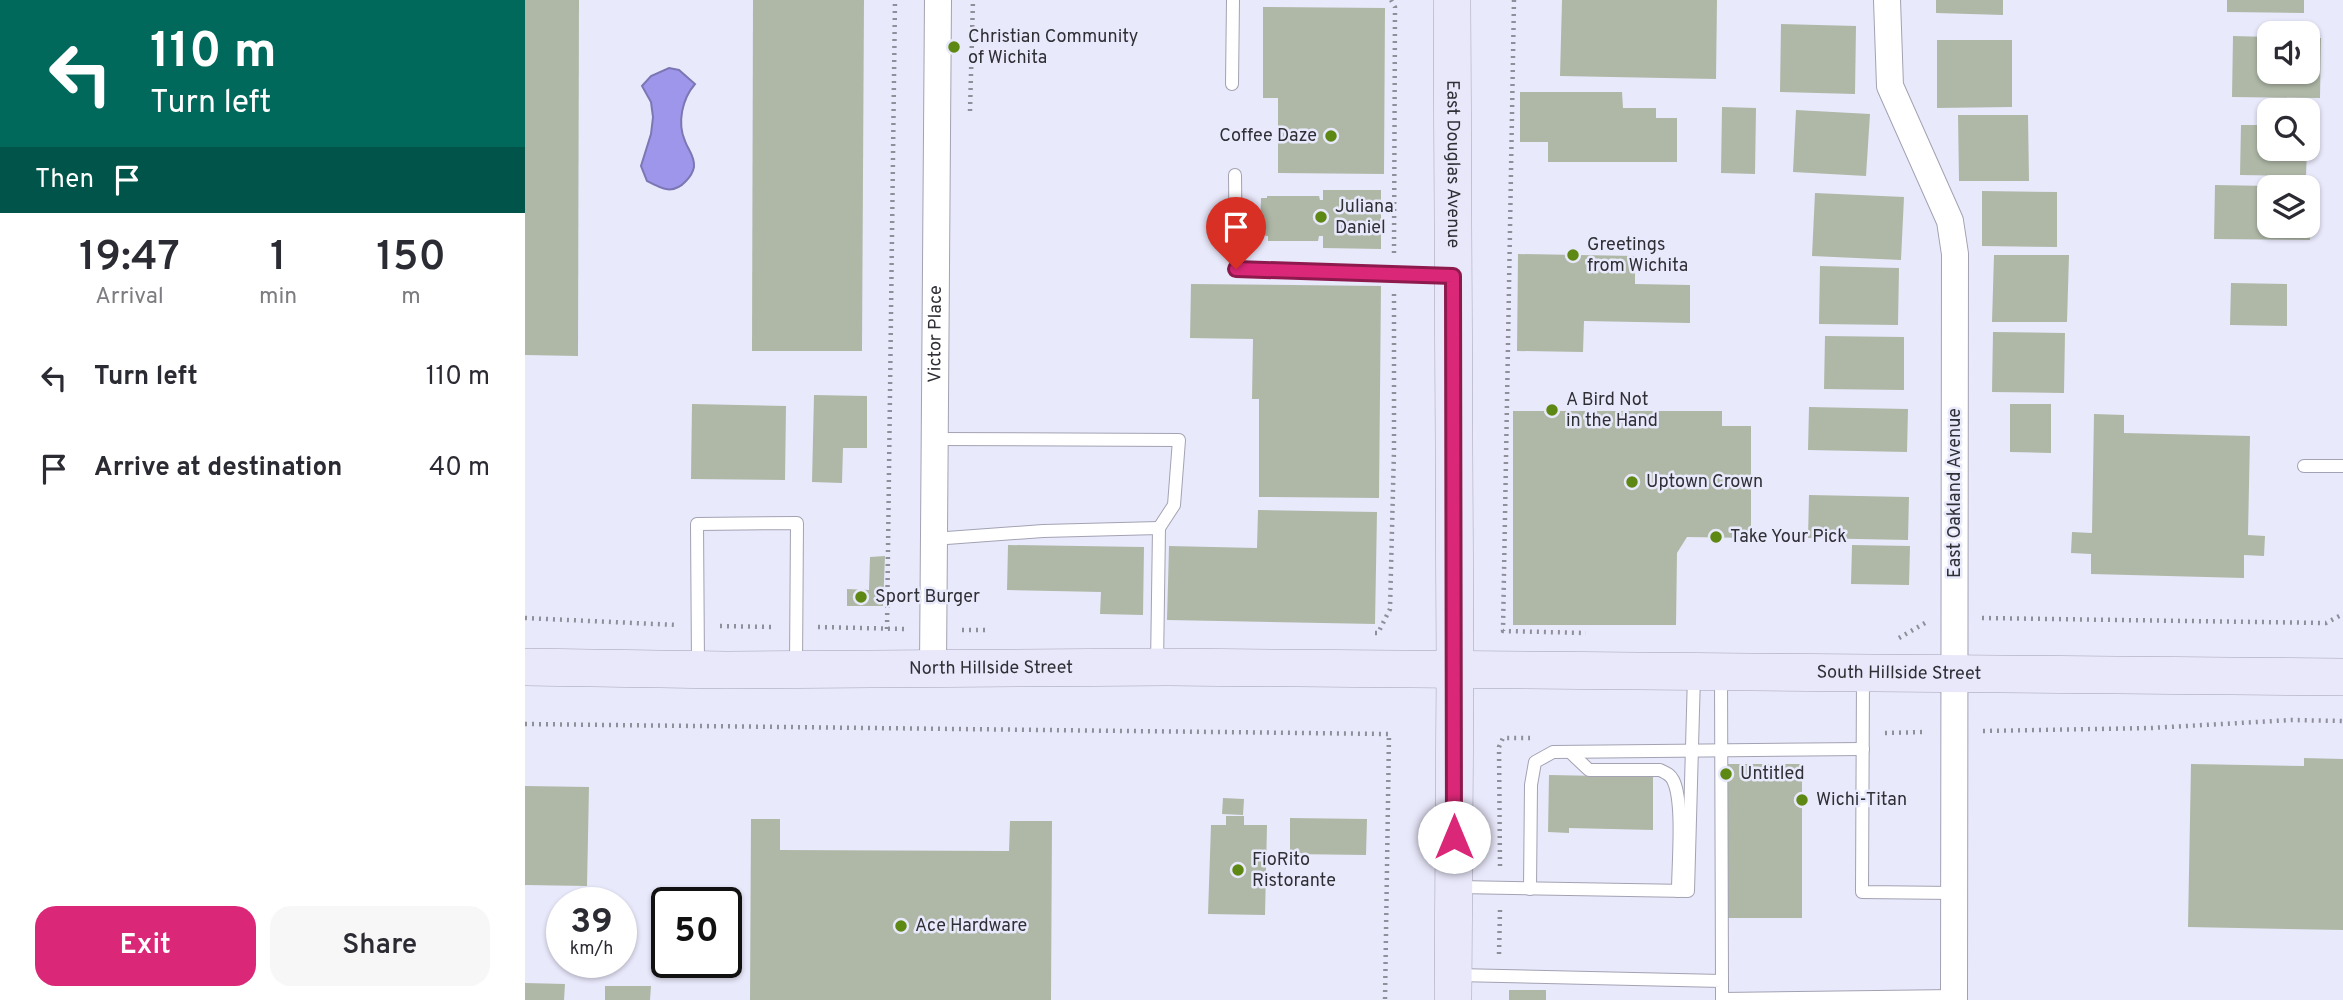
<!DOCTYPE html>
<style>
:root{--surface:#fff;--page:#f7f7f7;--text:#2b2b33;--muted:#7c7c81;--accent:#db2777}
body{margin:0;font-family:Overpass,sans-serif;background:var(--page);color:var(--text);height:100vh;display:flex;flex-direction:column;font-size:26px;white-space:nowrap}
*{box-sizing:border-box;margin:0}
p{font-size:23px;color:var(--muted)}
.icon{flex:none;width:38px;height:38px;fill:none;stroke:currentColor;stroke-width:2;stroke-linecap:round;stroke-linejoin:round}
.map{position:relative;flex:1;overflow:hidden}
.side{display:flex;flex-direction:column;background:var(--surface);width:525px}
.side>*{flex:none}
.top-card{background:#00695c;color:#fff;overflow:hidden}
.fabs{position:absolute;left:1732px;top:21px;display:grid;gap:14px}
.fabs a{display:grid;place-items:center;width:63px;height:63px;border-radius:14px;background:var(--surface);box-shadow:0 2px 5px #0004;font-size:35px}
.speed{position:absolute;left:21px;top:887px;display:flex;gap:14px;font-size:35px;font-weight:700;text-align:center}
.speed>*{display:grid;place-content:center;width:91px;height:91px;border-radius:50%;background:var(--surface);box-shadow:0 2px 5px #0004;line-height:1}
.speed small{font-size:18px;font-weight:400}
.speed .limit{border:4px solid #111;border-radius:10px;background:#fff;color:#111}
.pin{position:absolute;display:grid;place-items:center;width:60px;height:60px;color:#fff;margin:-72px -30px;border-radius:50% 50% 50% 0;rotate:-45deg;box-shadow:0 0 7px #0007}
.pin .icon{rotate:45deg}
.me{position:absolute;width:77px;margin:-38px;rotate:0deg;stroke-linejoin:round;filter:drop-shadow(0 0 5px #0008)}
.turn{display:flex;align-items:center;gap:24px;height:147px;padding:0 35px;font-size:32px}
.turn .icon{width:91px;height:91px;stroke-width:2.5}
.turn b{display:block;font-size:49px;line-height:60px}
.then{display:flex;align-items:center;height:66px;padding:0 35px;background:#0003;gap:14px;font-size:26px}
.eta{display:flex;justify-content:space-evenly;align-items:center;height:119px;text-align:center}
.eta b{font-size:42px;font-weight:600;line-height:49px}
.primary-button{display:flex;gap:14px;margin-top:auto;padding:14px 35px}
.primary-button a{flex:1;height:80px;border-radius:21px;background:var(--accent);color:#fff;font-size:28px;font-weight:600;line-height:80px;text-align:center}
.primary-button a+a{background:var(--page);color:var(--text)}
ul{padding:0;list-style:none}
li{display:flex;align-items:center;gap:21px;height:91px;padding:0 35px}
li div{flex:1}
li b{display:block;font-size:26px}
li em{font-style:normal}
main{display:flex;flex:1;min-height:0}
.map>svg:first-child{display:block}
</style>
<main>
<section class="side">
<div class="top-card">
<div class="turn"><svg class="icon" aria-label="left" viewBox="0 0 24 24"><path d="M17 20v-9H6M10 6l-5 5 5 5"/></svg><div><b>110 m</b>Turn left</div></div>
<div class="then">Then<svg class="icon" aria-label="arrive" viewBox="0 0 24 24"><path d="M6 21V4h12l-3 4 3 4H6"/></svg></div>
</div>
<div class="eta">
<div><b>19:47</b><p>Arrival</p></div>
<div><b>1</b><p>min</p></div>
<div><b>150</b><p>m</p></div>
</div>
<ul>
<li><svg class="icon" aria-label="left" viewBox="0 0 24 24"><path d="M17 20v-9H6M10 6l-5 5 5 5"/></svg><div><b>Turn left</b></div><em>110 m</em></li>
<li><svg class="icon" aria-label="arrive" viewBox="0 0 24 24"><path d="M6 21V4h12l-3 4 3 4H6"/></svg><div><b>Arrive at destination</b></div><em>40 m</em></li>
</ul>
<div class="primary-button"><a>Exit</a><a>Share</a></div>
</section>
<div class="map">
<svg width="1818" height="1000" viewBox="0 0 1818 1000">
<rect width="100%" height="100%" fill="#e9e9fc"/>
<!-- water -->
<path fill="#9d96ea" stroke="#7c77b4" stroke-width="2" d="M144,68L154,70L170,84C157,99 152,123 160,141C163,150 170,156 169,167C168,172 164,178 161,181C148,195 137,189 122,181L116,166L126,134L128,117L126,102L117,86L126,76Z"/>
<!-- building -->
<g fill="#afb8a7">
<polygon points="0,0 54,0 53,356 0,355"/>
<polygon points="228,0 339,0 337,351 227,351"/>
<polygon points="1037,0 1192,0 1191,79 1035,76"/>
<polygon points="1411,0 1478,0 1478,15 1411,13"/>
<polygon points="1702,0 1779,0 1779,13 1702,12"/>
<polygon points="738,7 860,8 859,174 753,173 753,98 738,98"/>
<polygon points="1256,24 1331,26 1330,94 1255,92"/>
<polygon points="1708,36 1745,37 1745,72 1783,72 1783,37 1796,38 1795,98 1707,97"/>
<polygon points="1412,40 1487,40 1487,107 1412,108"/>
<polygon points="995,92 1097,92 1098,108 1131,108 1131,118 1152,118 1152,162 1023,162 1023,142 995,142"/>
<polygon points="1197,107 1231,108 1230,174 1196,173"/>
<polygon points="1271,110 1345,114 1341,176 1268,172"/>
<polygon points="1433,115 1503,115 1504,181 1434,181"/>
<polygon points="1716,125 1745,125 1745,149 1782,149 1781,176 1715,175"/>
<polygon points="1690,185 1745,186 1745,226 1785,226 1785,240 1689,239"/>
<polygon points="798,190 856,190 856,249 798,248 798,236 794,236 793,241 743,241 743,236 735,235 736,198 742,198 742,196 794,196 795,200 798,200"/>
<polygon points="1457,191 1532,192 1532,247 1457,246"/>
<polygon points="1290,193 1379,197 1376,260 1287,256"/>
<polygon points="993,254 1110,256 1110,284 1165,285 1165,323 1059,321 1058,352 992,351"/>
<polygon points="1469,255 1544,255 1542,322 1467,322"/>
<polygon points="1295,266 1374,268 1373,325 1294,324"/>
<polygon points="1706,283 1762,284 1762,326 1705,325"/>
<polygon points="666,284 856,286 854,498 734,497 734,399 727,399 728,339 665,338"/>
<polygon points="1468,332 1540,333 1539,393 1467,392"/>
<polygon points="1300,336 1379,337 1379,390 1299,389"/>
<polygon points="289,395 342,396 342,448 318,448 317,483 287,482"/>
<polygon points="167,404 261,406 260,480 166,479"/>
<polygon points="1485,404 1526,404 1526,453 1485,452"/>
<polygon points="1284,407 1383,409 1382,452 1283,450"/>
<polygon points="988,411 1197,411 1197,426 1226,426 1226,538 1162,537 1152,553 1151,625 988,625"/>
<polygon points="1569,414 1599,415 1599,433 1725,436 1723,535 1740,536 1739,556 1719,555 1719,578 1566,574 1566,554 1546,553 1547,532 1567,533"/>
<polygon points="1284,495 1384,497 1383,540 1283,538"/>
<polygon points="733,510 852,512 850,624 642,620 644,546 732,548"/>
<polygon points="483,545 619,547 618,615 575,614 576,592 482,590"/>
<polygon points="1327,545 1385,546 1384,585 1326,584"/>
<polygon points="360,556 358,606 322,606 322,589 344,590 345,557"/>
<polygon points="1779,758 1818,759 1818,930 1663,927 1666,764 1779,766"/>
<polygon points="1201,764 1277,764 1277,918 1200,918"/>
<polygon points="1024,775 1128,777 1128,830 1044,828 1044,833 1023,832"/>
<polygon points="0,786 64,787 62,886 0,885"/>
<polygon points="698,798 719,799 718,815 697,814"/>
<polygon points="701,816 719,816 719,825 742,825 740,915 683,914 686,825 701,825"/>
<polygon points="765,818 842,819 841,855 765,854"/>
<polygon points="226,819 255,819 255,850 484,851 485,821 527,821 526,1000 225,1000"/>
<polygon points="0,983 40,984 39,1000 0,1000"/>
<polygon points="80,986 126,986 125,1000 80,1000"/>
<rect x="984" y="990" width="37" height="10"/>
</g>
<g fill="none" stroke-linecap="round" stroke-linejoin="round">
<defs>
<g id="service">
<polyline points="707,84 708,0"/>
<polyline points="710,175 711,269 925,276"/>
<polyline points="409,439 654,440 649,505 634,528"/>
<polyline points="1779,466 1818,466"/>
<polyline points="408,539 518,531 634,528 632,665"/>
<polyline points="173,665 172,524 272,523 271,665"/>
<polyline points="1196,674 1197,981"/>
<polyline points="1338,677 1337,892 1429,893"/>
<path d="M1045,752L1064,770H1135C1141,773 1145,774 1148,780C1159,801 1153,865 1153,891"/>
<polyline points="933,887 1163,891 1169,675"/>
<polyline points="1005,889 1006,785 1010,762 1028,752 1338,749"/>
<polyline points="931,975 1197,981 1197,1000"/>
<polyline points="1197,999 1429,996"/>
</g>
<g id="minor">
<polyline points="1362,0 1365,86 1425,221 1430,254 1429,1000"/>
<path id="s1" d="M408,668L413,0"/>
</g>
<g id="secondary">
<path id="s2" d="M927,0L930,670L928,1000"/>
<path id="s3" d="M0,667L202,670L642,667L1818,677"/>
</g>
</defs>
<!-- service casing -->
<use href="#service" stroke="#a2a2b3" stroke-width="14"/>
<!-- minor casing -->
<use href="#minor" stroke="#a2a2b3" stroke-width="28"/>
<!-- secondary casing -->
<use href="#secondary" stroke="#a2a2b3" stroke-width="38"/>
<!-- path -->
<g stroke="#8f8f9c" stroke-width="4.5" stroke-dasharray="2 5" stroke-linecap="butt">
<polyline points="866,0 870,7 869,254"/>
<polyline points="989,0 978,631 1061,633"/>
<polyline points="445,111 448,0"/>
<polyline points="0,618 152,625"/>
<polyline points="1457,618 1801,623 1818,614"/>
<polyline points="195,626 250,627"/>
<polyline points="293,627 379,629"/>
<polyline points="362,629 370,0"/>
<polyline points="437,630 460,630"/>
<polyline points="850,633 853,633 865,609 869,450 869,294"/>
<polyline points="1374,638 1400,623"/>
<polyline points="0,724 864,734 860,1000"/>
<polyline points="1458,731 1626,728 1767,720 1818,721"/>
<polyline points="1360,733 1400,732"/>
<polyline points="975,866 974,747 978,738 1005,738"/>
<polyline points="974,954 975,910"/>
</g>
<!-- service -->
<use href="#service" stroke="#fff" stroke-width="12"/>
<!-- minor -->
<use href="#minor" stroke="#fff" stroke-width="26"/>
<!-- secondary -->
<use href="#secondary" stroke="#e9e8fb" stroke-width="37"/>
</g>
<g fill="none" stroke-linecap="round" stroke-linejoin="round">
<defs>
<polyline id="route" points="711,269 928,276 929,837"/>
</defs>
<!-- route casing -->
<use href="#route" stroke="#8e194d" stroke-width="18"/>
<!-- route -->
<use href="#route" stroke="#db2777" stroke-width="12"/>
</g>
<!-- markers -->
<g fill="#5e8814" stroke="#e9e9fc" stroke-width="2.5">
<circle cx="429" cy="47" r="7"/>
<circle cx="806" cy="136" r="7"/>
<circle cx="796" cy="217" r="7"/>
<circle cx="1048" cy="255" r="7"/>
<circle cx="1027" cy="410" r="7"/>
<circle cx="1107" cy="482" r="7"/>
<circle cx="1191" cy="537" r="7"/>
<circle cx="336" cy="597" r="7"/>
<circle cx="1201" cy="774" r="7"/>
<circle cx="1277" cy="800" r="7"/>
<circle cx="713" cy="870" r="7"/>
<circle cx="376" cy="926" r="7"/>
</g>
<g text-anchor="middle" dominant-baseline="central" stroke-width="5" stroke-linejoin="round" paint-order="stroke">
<!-- poi labels -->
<g font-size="18" fill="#2f2f36" stroke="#e9e9fc" text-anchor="start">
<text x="443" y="37">Christian Community<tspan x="443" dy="21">of Wichita</tspan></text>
<text x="792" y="136" text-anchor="end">Coffee Daze</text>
<text x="810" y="207">Juliana<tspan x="810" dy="21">Daniel</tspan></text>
<text x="1062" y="245">Greetings<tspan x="1062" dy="21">from Wichita</tspan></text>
<text x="1041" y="400">A Bird Not<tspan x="1041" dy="21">in the Hand</tspan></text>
<text x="1121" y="482">Uptown Crown</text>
<text x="1205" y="537">Take Your Pick</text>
<text x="350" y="597">Sport Burger</text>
<text x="1215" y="774">Untitled</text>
<text x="1291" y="800">Wichi-Titan</text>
<text x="727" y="860">FioRito<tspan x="727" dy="21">Ristorante</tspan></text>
<text x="390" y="926">Ace Hardware</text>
</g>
<!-- street labels -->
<g font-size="18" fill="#2f2f36" stroke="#e9e9fc">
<text stroke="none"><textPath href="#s2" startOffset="164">East Douglas Avenue</textPath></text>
<text stroke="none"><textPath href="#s1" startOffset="334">Victor Place</textPath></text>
<text transform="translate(1430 493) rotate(-90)">East Oakland Avenue</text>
<text stroke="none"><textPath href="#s3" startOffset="466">North Hillside Street</textPath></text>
<text stroke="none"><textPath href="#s3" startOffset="1374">South Hillside Street</textPath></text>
</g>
</g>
</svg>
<div class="fabs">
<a><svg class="icon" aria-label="sound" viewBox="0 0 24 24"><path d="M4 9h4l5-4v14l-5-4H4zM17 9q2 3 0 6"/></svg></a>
<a><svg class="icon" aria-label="search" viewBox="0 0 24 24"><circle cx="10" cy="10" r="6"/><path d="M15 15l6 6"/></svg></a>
<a><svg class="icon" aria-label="layers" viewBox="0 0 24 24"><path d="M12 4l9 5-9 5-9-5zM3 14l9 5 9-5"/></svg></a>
</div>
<div class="speed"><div>39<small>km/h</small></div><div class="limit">50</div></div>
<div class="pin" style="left:711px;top:269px;background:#d93025"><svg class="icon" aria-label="arrive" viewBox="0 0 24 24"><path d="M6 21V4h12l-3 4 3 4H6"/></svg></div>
<svg class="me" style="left:929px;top:837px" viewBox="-20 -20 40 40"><circle r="19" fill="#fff"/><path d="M0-13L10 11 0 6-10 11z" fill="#db2777"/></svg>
</div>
</main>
